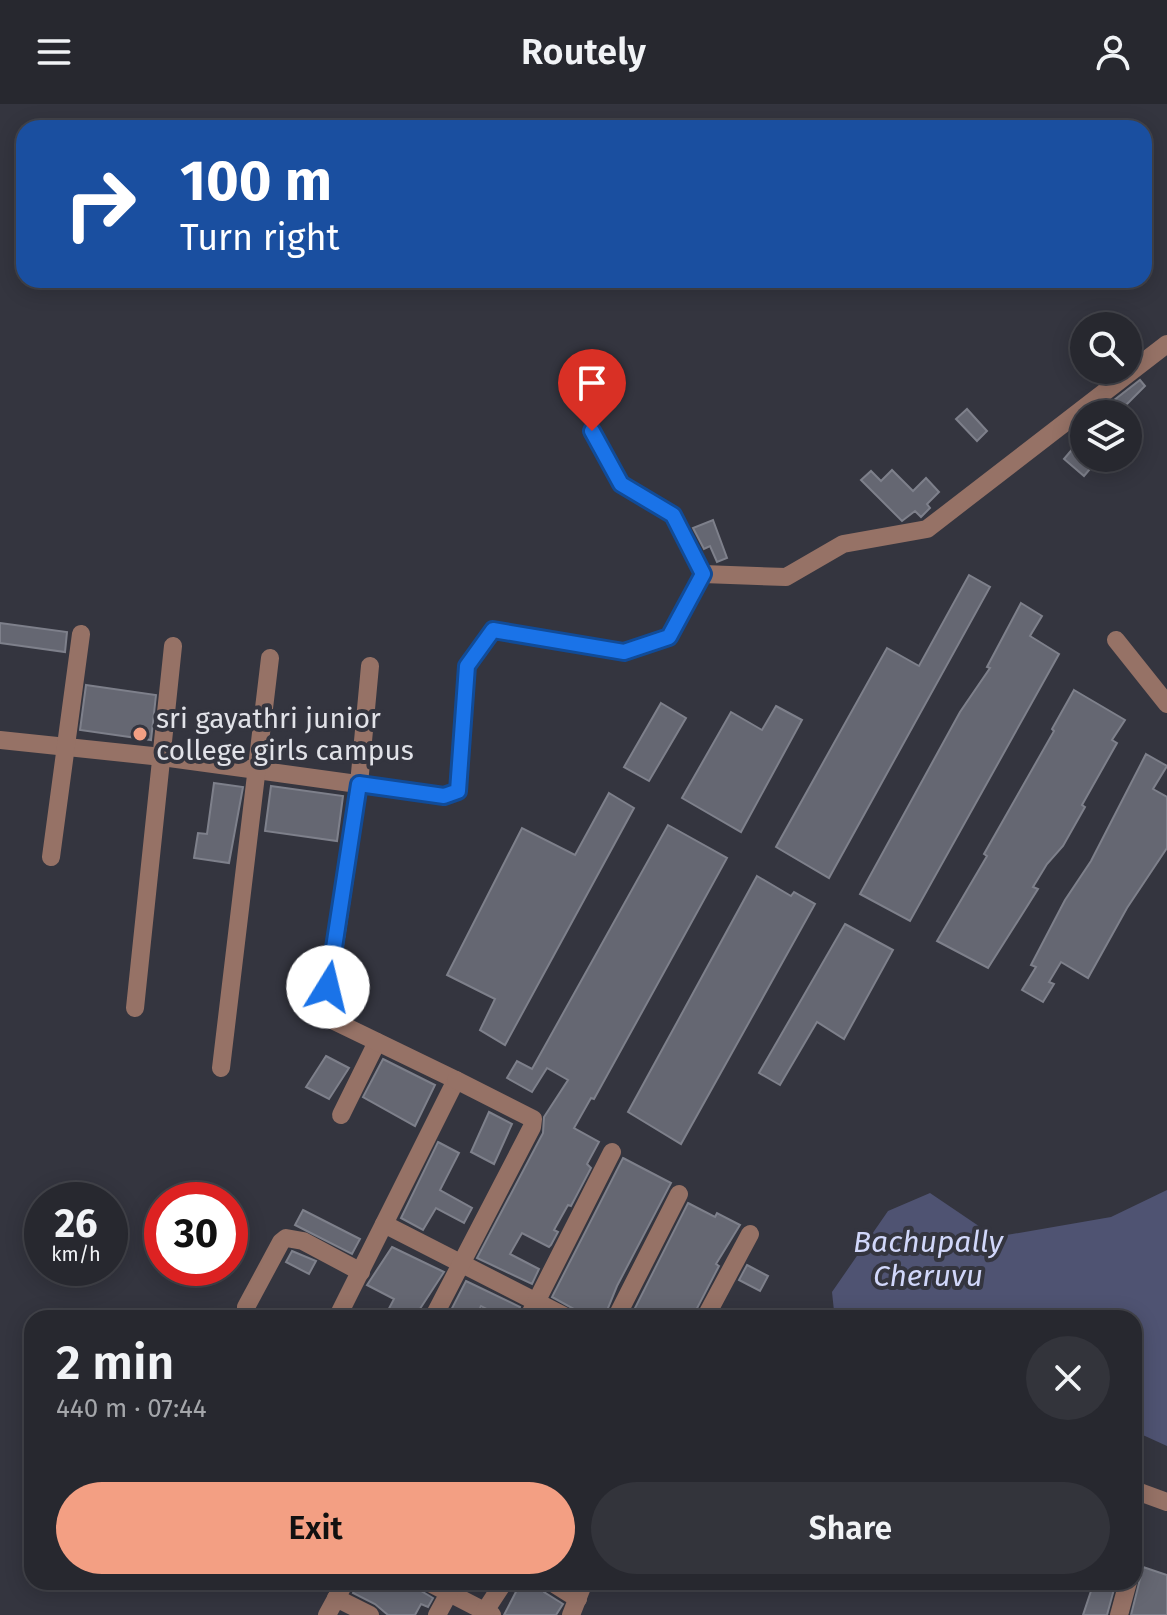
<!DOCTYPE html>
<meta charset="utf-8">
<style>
:root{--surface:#27282f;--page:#33343b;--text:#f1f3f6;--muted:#a4a6aa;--line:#43444b;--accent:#f39f83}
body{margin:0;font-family:"Fira Sans",sans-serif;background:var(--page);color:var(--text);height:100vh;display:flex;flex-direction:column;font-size:30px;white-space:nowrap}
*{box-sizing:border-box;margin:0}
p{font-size:26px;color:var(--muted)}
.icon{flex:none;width:44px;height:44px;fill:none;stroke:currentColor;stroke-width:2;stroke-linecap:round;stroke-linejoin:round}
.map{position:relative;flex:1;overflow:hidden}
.sheet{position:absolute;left:24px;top:1206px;width:1118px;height:280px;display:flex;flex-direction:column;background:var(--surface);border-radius:24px;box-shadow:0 4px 20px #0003,0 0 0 2px var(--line)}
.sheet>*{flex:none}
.guide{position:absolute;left:16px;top:16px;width:1136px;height:168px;border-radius:24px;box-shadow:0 4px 20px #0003,0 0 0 2px var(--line);background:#1a4fa0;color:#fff;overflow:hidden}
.tools{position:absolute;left:1070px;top:208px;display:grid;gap:16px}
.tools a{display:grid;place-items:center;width:72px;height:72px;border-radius:50%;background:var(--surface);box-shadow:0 4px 20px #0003,0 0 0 2px var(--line);font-size:40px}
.speed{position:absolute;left:24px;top:1078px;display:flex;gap:16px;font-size:40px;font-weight:700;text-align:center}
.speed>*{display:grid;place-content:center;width:104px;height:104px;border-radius:50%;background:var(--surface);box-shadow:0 4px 20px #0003,0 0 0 2px var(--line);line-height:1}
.speed small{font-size:20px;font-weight:400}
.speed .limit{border:12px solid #d22;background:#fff;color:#111}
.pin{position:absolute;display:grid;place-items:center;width:68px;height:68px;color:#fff;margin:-82px -34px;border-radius:50% 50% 50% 0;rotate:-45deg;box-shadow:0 0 8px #0007}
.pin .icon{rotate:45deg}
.me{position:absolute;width:88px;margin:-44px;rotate:9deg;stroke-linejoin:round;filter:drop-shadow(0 0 6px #0008)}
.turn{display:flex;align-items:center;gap:28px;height:168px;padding:0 32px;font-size:36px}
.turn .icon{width:104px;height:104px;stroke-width:2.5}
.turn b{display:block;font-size:56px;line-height:68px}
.round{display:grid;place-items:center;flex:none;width:84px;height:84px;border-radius:42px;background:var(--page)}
.head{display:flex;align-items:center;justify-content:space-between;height:136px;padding:0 32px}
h1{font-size:48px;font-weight:600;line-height:60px}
.primary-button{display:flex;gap:16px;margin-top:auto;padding:16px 32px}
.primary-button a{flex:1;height:92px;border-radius:48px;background:var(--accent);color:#111;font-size:32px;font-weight:600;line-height:92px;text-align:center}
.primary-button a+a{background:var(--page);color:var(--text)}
header{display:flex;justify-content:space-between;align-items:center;height:104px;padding:0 32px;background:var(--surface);font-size:36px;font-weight:600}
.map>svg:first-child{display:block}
</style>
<header><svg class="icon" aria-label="menu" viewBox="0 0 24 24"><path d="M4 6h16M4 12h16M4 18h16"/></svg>Routely<svg class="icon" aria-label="person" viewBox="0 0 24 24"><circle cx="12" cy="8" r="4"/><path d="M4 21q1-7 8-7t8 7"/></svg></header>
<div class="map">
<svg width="1167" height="1511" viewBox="0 0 1167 1511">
<rect width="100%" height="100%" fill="#34353f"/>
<!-- water -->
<polygon fill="#4f5372" points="1167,1086 1167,1342 1134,1327 1134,1214 845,1214 834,1207 832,1188 888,1107 930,1089 995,1133 1111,1113"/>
<!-- building -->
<g fill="#656772" stroke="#7e808b" stroke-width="2">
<polygon points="1140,276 1145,282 1121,306 1113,297"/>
<polygon points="967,305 987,327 977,337 956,315"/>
<polygon points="1075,342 1084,350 1084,354 1095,359 1084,372 1064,355"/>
<polygon points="892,366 913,387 926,374 939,388 927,400 930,404 921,413 915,407 902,417 861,376 871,367 881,377"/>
<polygon points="713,416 727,454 717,458 710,442 704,445 693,424"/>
<polygon points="969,471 990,483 829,774 776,743 887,544 919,562"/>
<polygon points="1021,499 1042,512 1030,532 1059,550 910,817 860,790 960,608 990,564 987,563"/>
<polygon points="0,519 67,528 65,548 0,539"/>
<polygon points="86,581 156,591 151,636 80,626"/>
<polygon points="1074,586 1125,616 1112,636 1117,639 1082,701 1085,703 1063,742 1047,760 1033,783 1038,785 988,864 937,837 987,752 984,750 1054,627 1052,625"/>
<polygon points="661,599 686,614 649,677 624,663"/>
<polygon points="776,602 802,616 741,728 682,694 731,608 762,626"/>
<polygon points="1146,650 1167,662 1153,685 1167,693 1167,744 1127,804 1088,874 1061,858 1049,878 1054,880 1043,898 1022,886 1036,863 1031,861 1065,796 1091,757"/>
<polygon points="214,679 243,683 229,759 194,754 198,729 207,730"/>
<polygon points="271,682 343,692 337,737 265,727"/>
<polygon points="609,689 634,704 505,941 480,926 495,895 447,871 522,724 575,751"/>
<polygon points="668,721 727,754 594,995 591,994 574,1024 599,1038 587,1060 591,1064 571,1102 568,1101 554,1126 558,1128 551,1141 549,1143 522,1129 510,1150 539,1165 532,1180 477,1154 543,1029 544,1013 568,976 547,964 532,988 507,974 517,957 532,965"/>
<polygon points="757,772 791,792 794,788 815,800 681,1040 628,1008"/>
<polygon points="845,820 893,846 844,935 817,918 780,981 759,969"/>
<polygon points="326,952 349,964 329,995 306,983"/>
<polygon points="383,955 435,981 415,1022 363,993"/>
<polygon points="489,1008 512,1020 494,1060 471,1048"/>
<polygon points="438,1038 459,1049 440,1086 472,1104 464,1119 436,1104 423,1126 401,1114"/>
<polygon points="623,1054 671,1079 617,1182 604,1214 590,1214 552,1193"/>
<polygon points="688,1099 715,1113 717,1109 740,1121 716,1160 719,1162 692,1214 668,1214 655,1207 651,1214 640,1214 632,1210"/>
<polygon points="303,1106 360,1135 352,1150 295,1121"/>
<polygon points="392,1143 444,1168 414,1214 384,1214 394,1195 367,1181"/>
<polygon points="292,1147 316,1157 309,1170 286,1158"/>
<polygon points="747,1161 768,1172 760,1187 739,1176"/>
<polygon points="466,1177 520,1203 516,1214 504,1214 481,1202 475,1214 447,1214"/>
<polygon points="1143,1463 1167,1471 1167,1511 1131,1511"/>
<polygon points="357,1478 416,1478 418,1485 433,1494 428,1503 421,1500 415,1511 388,1511 375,1500 353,1489"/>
<polygon points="521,1478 539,1478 544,1488 563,1500 556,1511 504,1511"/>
<polygon points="1094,1478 1116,1478 1107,1511 1083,1511"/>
</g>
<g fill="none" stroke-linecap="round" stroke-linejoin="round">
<!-- minor -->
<g stroke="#967266" stroke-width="18">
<polyline points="592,327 621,380 673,411 703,470 786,473 843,440 927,425 1167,240"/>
<polyline points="1116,536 1167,600"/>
<polyline points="0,636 162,653 444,692 458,687 467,562 493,526 624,548 669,533 703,470"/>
<polyline points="51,753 81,530"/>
<polyline points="135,904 173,542"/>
<polyline points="221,964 270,554"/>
<polyline points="341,1011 377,938"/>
<polyline points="384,1120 568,1214"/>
<polyline points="246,1203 281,1138 286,1134 303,1137 361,1168"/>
<polyline points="337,1214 456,976 334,917 325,908 359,680 370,562"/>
<polyline points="433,1214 532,1023 533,1015 456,976"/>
<polyline points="528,1214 612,1048"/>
<polyline points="616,1214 679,1090"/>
<polyline points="705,1214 750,1130"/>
<polyline points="1134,1386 1167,1398"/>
<polyline points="428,1478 492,1511"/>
<polyline points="551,1478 578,1495"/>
<polyline points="336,1494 370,1511"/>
<polyline points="485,1507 504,1478"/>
<polyline points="327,1511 345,1478"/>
<polyline points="437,1511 449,1489"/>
<polyline points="571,1511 584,1478"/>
<polyline points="1119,1511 1128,1478"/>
</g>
</g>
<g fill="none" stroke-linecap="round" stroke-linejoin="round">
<defs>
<polyline id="route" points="328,883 359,680 444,692 458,687 467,562 493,526 624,548 669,533 703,470 673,411 621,380 592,327"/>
</defs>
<!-- route casing -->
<use href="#route" stroke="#114b97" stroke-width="20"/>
<!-- route -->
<use href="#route" stroke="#1a73e8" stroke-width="14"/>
</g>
<!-- markers -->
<circle fill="#f39f83" stroke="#34353f" stroke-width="3" cx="140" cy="630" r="8"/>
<g text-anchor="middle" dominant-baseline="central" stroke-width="8" stroke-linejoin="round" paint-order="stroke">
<!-- poi labels -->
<g font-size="28" fill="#e1e2e8" stroke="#34353f" text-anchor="start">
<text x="156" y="614">sri gayathri junior<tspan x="156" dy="32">college girls campus</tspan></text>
</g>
<!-- water labels -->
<g font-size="30" font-style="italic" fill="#d1d7fa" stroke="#34353f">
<text x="928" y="1138">Bachupally<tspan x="928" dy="34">Cheruvu</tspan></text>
</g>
</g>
</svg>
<div class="tools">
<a><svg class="icon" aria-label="search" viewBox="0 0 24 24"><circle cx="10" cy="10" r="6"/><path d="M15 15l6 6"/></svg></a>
<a><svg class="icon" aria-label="layers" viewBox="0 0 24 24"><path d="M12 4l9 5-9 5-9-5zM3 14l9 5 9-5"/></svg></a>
</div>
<div class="speed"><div>26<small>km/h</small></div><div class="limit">30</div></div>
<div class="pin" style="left:592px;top:327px;background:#d93025"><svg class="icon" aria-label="arrive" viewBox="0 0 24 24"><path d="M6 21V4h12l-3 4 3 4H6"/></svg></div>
<svg class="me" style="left:328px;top:883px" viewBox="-20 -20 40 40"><circle r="19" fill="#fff"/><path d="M0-13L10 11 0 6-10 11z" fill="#1a73e8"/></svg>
<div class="guide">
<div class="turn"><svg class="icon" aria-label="right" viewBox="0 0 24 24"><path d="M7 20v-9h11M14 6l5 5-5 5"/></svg><div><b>100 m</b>Turn right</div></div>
</div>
<section class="sheet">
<div class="head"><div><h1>2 min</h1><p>440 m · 07:44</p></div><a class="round"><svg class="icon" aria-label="close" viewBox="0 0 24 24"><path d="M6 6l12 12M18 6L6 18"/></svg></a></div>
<div class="primary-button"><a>Exit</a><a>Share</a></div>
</section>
</div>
